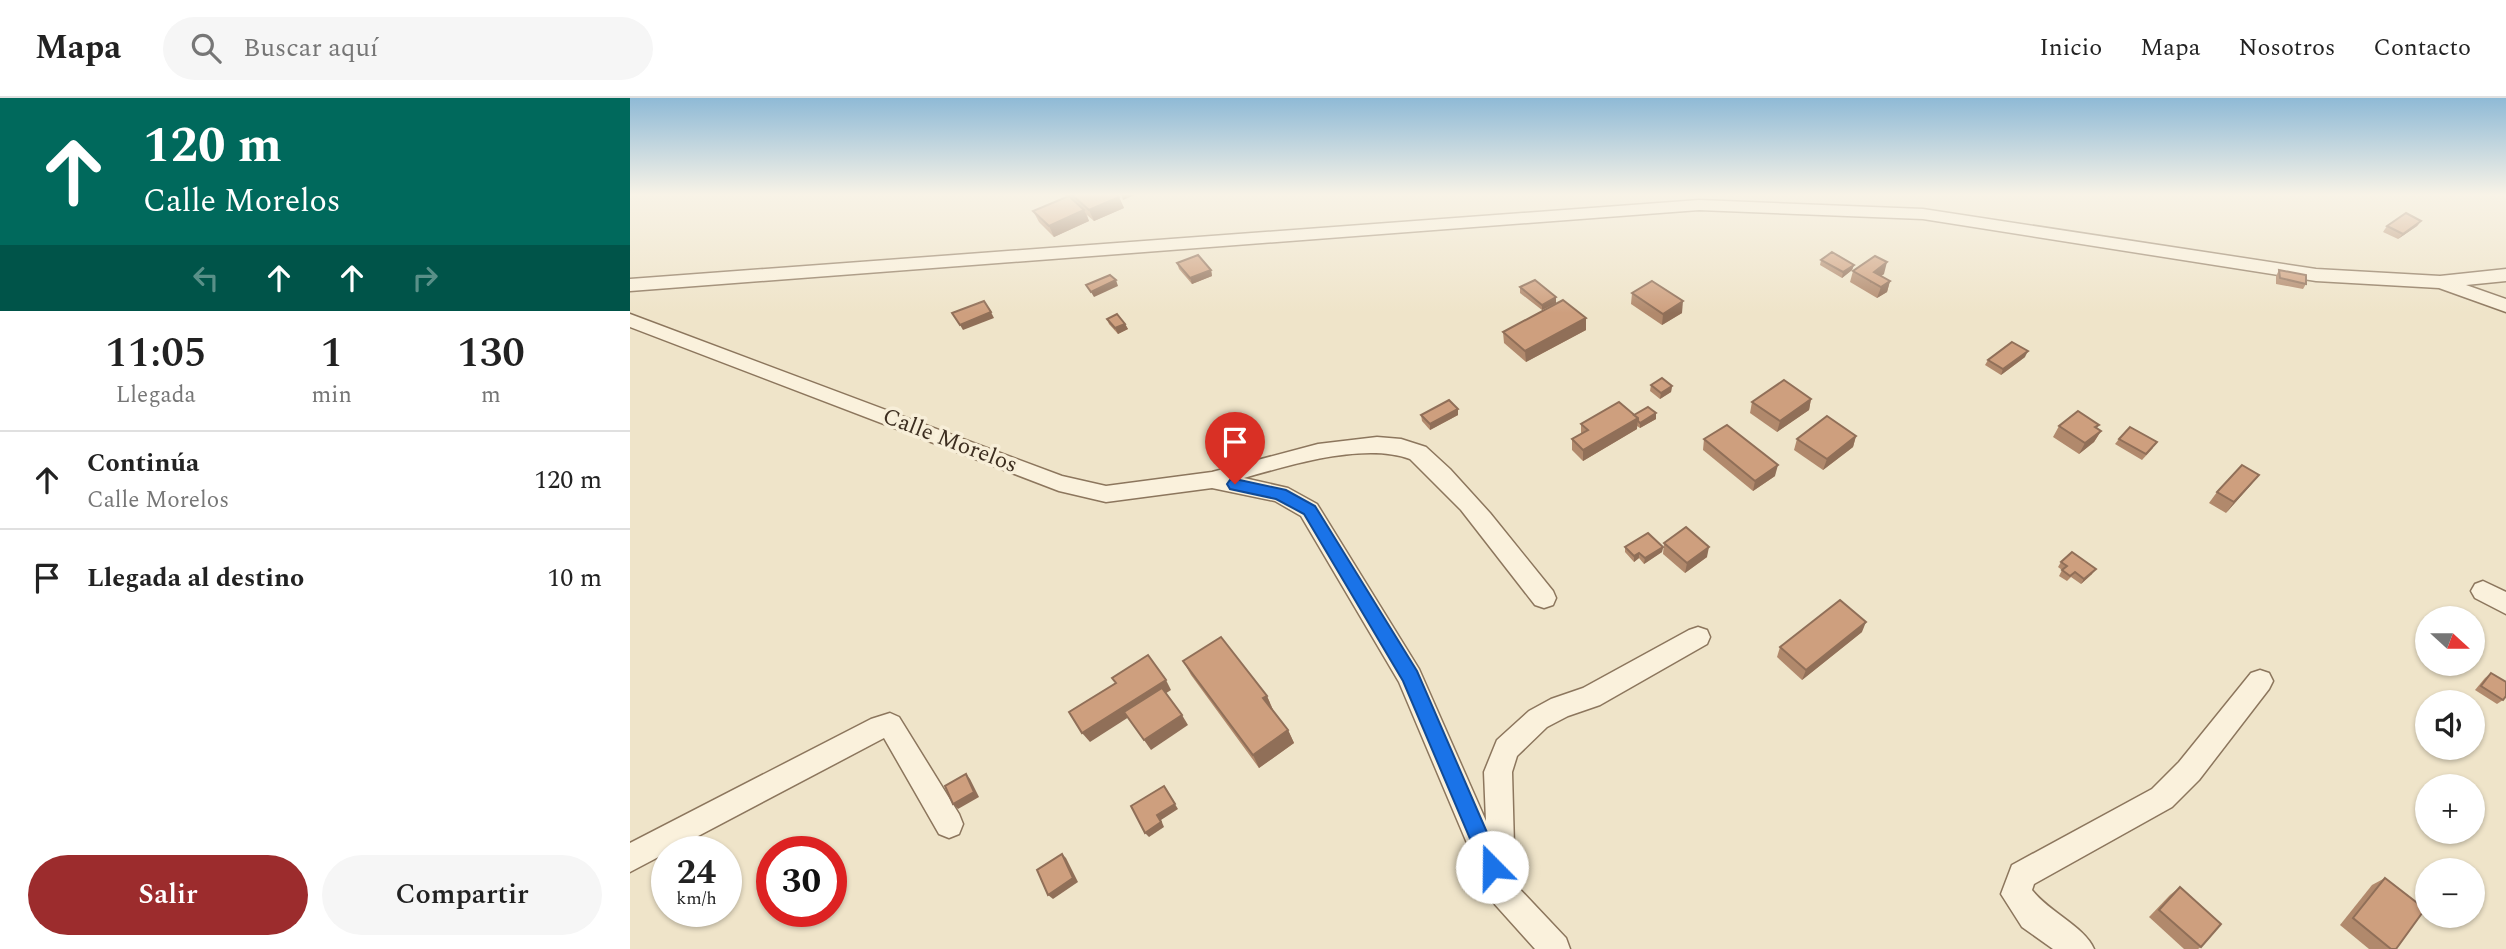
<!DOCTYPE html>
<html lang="es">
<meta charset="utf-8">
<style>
:root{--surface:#fff;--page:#f6f6f6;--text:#222;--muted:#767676;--line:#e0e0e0;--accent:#9c2c2d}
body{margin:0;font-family:Spectral,serif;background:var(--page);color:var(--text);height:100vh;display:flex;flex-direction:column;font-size:26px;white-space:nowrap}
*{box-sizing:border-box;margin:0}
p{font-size:23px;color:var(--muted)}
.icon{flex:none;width:38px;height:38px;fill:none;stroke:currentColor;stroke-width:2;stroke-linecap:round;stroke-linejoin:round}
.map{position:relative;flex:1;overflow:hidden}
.drawer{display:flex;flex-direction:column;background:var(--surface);width:630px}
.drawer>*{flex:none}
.banner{background:#00695c;color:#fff;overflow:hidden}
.needle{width:46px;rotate:111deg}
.tools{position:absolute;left:1785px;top:508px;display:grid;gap:14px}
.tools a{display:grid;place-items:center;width:70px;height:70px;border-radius:50%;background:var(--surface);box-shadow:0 2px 5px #0004;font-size:35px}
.speed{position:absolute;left:21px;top:738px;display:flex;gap:14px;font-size:35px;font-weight:700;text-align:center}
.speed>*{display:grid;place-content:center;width:91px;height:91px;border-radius:50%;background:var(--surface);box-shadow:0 2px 5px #0004;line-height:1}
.speed small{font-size:18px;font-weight:400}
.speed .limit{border:10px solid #d22;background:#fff;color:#111}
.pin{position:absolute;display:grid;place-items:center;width:60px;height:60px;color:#fff;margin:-72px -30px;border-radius:50% 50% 50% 0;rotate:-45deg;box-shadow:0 0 7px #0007}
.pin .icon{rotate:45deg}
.me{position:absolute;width:77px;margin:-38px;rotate:338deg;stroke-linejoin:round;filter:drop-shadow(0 0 5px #0008)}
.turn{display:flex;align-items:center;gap:24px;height:147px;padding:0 28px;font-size:32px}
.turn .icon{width:91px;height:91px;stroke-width:2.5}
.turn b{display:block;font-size:49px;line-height:60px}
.lanes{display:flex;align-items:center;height:66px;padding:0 28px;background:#0003;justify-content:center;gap:35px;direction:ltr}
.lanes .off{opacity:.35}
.eta{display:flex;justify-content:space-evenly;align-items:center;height:119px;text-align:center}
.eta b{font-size:42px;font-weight:600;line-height:49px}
.action{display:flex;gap:14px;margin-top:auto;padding:14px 28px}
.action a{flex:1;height:80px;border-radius:42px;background:var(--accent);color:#fff;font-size:28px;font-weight:600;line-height:80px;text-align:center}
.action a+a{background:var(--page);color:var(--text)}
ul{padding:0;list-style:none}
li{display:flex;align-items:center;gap:21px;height:98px;padding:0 28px;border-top:2px solid var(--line)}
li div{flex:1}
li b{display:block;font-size:26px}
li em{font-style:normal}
header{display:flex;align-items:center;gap:42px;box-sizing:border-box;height:98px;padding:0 35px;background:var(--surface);border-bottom:2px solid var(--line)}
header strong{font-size:33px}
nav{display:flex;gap:38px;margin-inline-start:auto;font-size:24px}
.search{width:490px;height:63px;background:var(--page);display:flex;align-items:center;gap:18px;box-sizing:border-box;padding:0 24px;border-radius:38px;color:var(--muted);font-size:26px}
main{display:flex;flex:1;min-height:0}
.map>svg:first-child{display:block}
</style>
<header>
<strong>Mapa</strong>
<div class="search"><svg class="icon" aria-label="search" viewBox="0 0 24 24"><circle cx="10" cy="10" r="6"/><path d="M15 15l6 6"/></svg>Buscar aquí</div>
<nav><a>Inicio</a><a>Mapa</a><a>Nosotros</a><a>Contacto</a></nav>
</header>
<main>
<section class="drawer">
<div class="banner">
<div class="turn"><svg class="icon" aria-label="ahead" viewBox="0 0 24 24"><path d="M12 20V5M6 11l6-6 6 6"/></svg><div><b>120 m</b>Calle Morelos</div></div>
<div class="lanes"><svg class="icon off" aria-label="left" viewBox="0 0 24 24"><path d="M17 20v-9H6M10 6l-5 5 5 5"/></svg><svg class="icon" aria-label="ahead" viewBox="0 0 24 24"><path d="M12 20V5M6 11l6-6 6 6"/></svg><svg class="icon" aria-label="ahead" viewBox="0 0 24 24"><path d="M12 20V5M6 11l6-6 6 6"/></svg><svg class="icon off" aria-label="right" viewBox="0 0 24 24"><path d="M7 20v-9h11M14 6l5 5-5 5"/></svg></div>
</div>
<div class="eta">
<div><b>11:05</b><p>Llegada</p></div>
<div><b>1</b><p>min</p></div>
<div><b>130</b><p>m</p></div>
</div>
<ul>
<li><svg class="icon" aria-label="ahead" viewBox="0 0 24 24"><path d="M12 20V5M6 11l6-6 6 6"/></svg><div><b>Continúa</b><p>Calle Morelos</p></div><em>120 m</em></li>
<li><svg class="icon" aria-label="arrive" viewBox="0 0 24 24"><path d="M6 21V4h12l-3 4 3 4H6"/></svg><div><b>Llegada al destino</b></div><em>10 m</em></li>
</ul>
<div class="action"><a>Salir</a><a>Compartir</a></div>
</section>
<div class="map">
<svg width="1876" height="851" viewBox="0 0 1876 851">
<rect width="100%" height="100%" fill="#efe4c9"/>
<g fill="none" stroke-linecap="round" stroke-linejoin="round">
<defs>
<g id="street">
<polygon points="1069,102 1293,111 1686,171 1810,178 1876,171 1876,183 1836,187 1876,201 1876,214 1809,190 1686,183 1293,121 1069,112 0,193 0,181"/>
<path d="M0,216L432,378L476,388L582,374L688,346L747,339L771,341L796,349L820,371L860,415L923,493L926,500L923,507L914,510L905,507L831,412L780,361C734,344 660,367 614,380L658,390L687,406L789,571L856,723L854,674L867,642L899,613L921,601L953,590L1059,532L1068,529L1077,532L1080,539L1077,546L970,607L938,618L917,629L887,658L882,674L885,786L936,840L940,851H905L861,802L769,584L671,418L645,403L582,390L476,404L429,393L0,229Z"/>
<polygon points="1853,483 1876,494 1876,516 1845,500 1841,493 1845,486"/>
<path d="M1630,572L1639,575L1643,583L1639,591L1569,682L1542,709L1404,786L1402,792C1419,814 1455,829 1464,851H1423L1392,829L1371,796L1382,767L1522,691L1549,664L1621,575Z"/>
<polygon points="260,615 269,619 329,716 333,726 329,736 319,740 309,736 254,640 0,774 0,745 241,621"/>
</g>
</defs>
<!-- street casing -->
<use href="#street" stroke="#8c765d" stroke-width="3"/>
<!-- street -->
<use href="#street" fill="#faf1dc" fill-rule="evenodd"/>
</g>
<!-- wall -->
<g fill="#b1896c">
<polygon points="434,96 486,96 489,99 494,110 464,123 457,117 459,123 424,139 409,124 403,113 437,99"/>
<polygon points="1791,123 1787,128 1768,141 1753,134 1757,128"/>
<polygon points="1191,162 1224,167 1222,172 1212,180 1190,167"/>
<polygon points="547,165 581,172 582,178 562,186 549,171"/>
<polygon points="1649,172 1676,186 1673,191 1646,186 1646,178"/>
<polygon points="1223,173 1254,176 1251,178 1260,183 1257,194 1247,200 1220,184"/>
<polygon points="890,189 926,199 926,205 912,212 890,195"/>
<polygon points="1002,195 1052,215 1032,227 1001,206"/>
<polygon points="956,220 956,232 896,264 874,245 873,234"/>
<polygon points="477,221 495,226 498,231 488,236 479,226"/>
<polygon points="1395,259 1371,277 1355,267 1358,262"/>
<polygon points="1021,287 1042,288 1041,294 1030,301 1020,293"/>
<polygon points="1181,301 1179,312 1147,334 1120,315 1122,304"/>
<polygon points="1026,315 1026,321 1010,330 1007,328 1007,331 953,363 942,352 942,341 951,336 951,326"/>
<polygon points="791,317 828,317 800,332 792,323"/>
<polygon points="1469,327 1467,330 1471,333 1464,344 1449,356 1423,339 1429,328"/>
<polygon points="1226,338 1223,349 1193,372 1164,352 1167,341"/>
<polygon points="1074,341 1145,378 1123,393 1073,352"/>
<polygon points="1489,341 1523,350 1512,362 1485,346"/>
<polygon points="1629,377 1596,415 1579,405 1587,394"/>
<polygon points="1034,445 1077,459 1055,475 1033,456"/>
<polygon points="995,449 1033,449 1032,454 1014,466 1009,460 1004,464 995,454"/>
<polygon points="1431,464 1462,476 1451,486 1441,479 1437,483 1429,478 1432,472 1428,469"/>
<polygon points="1232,534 1172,582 1147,559 1150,549"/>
<polygon points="553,563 637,598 643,612 658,632 664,645 629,670 561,577"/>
<polygon points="1861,575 1873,602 1867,606 1845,592 1855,580"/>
<polygon points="1755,780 1766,851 1739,851 1710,827 1742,787"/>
<polygon points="1550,789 1571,849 1568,851 1554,851 1519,819 1540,797"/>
</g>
<!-- shaded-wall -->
<g fill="#906f58">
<polygon points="491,96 507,96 493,102"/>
<polygon points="489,99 494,110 464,123 459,112"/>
<polygon points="454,112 459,123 424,139 419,128"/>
<polygon points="1791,123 1787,128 1768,141 1773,136"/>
<polygon points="1257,164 1254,176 1240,185 1244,174"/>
<polygon points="1224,167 1222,172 1212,180 1213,174"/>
<polygon points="581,172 582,178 562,186 560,180"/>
<polygon points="486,182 488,188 464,199 461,194"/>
<polygon points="1260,183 1257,194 1247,200 1251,189"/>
<polygon points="926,199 926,205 912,212 912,207"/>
<polygon points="1053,203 1052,215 1032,227 1033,216"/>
<polygon points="361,214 364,220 333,232 330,227"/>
<polygon points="956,220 956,232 896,264 895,253"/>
<polygon points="495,226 498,231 488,236 485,230"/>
<polygon points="1398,253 1395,259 1371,277 1373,271"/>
<polygon points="1042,288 1041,294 1030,301 1031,295"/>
<polygon points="1181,301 1179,312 1147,334 1150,323"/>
<polygon points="828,311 828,317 800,332 800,326"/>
<polygon points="1026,315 1026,321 1010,330 1010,325"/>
<polygon points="1008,320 1007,331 953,363 953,352"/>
<polygon points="1471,333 1464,344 1449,356 1455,345"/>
<polygon points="1226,338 1223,349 1193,372 1197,361"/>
<polygon points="1148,367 1145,378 1123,393 1125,383"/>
<polygon points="1629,377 1620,388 1596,415 1604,404"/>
<polygon points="1033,449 1032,454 1014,466 1015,460"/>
<polygon points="1079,449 1077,459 1055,475 1057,465"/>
<polygon points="1009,455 1009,460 1004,464 1004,458"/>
<polygon points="1466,471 1462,476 1451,486 1454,481"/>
<polygon points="1236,524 1232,534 1172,582 1176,572"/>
<polygon points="536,582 541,592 460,644 452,635"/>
<polygon points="637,598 643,612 633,600"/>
<polygon points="552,617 558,627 521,652 514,642"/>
<polygon points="658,632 664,645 629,670 623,657"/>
<polygon points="336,676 340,681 349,699 328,711 323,706"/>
<polygon points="537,693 548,711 531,722 534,729 519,739 515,735 527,717"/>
<polygon points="432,756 436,760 448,784 423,801 418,797"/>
</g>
<!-- building -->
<g fill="#ce9f7e" stroke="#906f58" stroke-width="2">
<polygon points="441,96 486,96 489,99 459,112"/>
<polygon points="439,98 454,112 419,128 403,113"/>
<polygon points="1776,115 1791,123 1773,136 1757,128"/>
<polygon points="1202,154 1224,167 1213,174 1191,162"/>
<polygon points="568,157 581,172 560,180 547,165"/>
<polygon points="1245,158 1257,164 1244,174 1260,183 1251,189 1223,173"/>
<polygon points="1649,172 1676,177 1676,186 1650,180"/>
<polygon points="480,177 486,182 461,194 456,187"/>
<polygon points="905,182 926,199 912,207 890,189"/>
<polygon points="1022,183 1053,203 1033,216 1002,195"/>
<polygon points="933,202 956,220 895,253 873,234"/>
<polygon points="354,203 361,214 330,227 322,215"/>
<polygon points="487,216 495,226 485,230 477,221"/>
<polygon points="1382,244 1398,253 1373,271 1358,262"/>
<polygon points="1032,280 1042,288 1031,295 1021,287"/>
<polygon points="1154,282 1181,301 1150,323 1122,304"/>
<polygon points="819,302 828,311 800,326 791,317"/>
<polygon points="989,304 1008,320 953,352 942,341 958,332 951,326"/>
<polygon points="1018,309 1026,315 1010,325 1008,323 1008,320 1004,317"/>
<polygon points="1448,313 1469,327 1465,329 1471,333 1455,345 1429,328"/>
<polygon points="1197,318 1226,338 1197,361 1167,341"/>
<polygon points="1097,327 1148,367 1125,383 1074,341"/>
<polygon points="1500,329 1527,344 1516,356 1489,341"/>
<polygon points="1612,367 1629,377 1604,404 1587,394"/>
<polygon points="1056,429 1079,449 1057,465 1034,445"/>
<polygon points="1018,435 1033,449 1015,460 1009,455 1004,458 995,449"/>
<polygon points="1442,454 1466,471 1454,481 1445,474 1440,478 1432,472 1437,468 1431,464"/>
<polygon points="1210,502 1236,524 1176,572 1150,549"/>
<polygon points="591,539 637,598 633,600 658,632 623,657 553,563"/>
<polygon points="518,557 536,582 452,635 439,614 486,585 482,580"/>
<polygon points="1861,575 1876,584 1876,598 1873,602 1851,588"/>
<polygon points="532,590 552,617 514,642 494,614"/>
<polygon points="336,676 344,694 323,706 315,688"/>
<polygon points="534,688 545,706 527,717 531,724 515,735 501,708"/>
<polygon points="432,756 443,780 418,797 407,772"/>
<polygon points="1755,780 1795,811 1766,851 1761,851 1723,820"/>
<polygon points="1550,789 1591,826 1571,849 1529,812"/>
</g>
<!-- sky -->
<linearGradient id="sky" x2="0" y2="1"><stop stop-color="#8fbad6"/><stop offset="0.45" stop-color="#f8f3e7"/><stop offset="1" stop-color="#f8f3e7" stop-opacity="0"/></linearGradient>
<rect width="1876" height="215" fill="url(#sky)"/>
<!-- route -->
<polygon fill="#1a73e8" stroke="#114b97" stroke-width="2" points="605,381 656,392 685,408 787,573 872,769 869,776 862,779 855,776 773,583 674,416 646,401 600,391 597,386 600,382"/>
<g text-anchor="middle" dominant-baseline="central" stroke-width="7" stroke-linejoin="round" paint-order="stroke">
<!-- street labels -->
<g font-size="23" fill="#3d2e20" stroke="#f7eed8">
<text transform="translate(320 343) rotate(21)">Calle Morelos</text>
</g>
</g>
</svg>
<div class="tools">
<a><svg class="needle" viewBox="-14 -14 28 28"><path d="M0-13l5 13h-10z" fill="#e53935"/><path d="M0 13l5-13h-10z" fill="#767676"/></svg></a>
<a><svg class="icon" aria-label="sound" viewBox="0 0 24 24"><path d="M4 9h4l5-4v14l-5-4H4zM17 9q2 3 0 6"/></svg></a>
<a>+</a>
<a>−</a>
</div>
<div class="speed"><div>24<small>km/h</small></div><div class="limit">30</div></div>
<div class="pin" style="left:605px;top:386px;background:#d93025"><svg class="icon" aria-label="arrive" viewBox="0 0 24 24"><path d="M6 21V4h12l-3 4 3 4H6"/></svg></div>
<svg class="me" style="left:862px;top:769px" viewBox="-20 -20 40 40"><circle r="19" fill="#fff"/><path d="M0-13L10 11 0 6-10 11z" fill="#1a73e8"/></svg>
</div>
</main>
